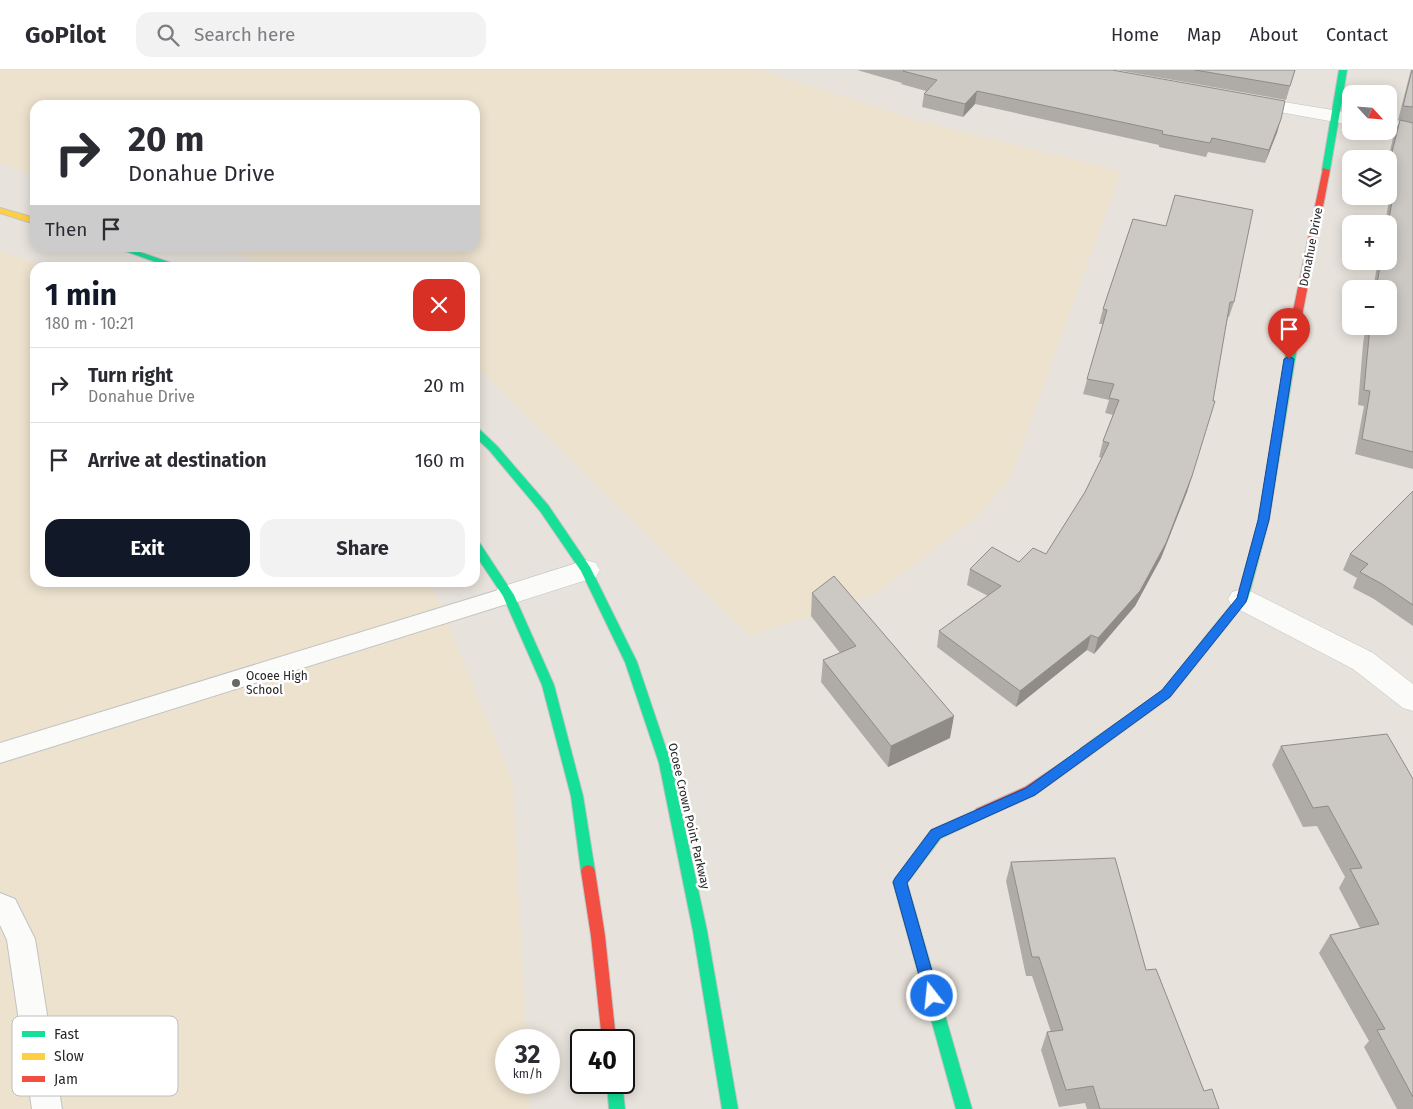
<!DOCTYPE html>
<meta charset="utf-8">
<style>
:root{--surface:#fff;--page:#f2f2f3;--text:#2b2b33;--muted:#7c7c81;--line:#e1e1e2;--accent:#111827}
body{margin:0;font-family:"Fira Sans",sans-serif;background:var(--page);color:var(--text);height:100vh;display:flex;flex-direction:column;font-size:19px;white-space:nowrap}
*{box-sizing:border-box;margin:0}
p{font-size:16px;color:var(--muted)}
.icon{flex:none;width:28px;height:28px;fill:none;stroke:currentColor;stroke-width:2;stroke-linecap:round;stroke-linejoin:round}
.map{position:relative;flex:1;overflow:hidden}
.drawer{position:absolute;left:30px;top:192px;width:450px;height:325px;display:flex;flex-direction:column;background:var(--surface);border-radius:15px;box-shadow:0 2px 12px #0003}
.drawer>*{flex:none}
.top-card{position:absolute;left:30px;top:30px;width:450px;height:152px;border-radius:15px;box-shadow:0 2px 12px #0003;background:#fff;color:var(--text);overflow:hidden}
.needle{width:32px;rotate:116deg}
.fabs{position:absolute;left:1342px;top:15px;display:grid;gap:10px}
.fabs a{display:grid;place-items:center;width:55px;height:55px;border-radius:10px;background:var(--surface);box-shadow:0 2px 12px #0003;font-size:25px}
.speed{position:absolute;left:495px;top:959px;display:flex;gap:10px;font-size:25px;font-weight:700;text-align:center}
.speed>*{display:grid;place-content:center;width:65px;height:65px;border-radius:50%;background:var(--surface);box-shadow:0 2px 12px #0003;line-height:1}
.speed small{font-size:12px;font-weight:400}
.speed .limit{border:2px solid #111;border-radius:8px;background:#fff;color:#111}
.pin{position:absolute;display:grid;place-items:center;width:42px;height:42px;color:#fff;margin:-51px -21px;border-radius:50% 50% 50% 0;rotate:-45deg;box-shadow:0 0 5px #0007}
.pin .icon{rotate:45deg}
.me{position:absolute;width:55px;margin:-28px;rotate:344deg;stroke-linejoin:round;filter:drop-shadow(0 0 4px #0008)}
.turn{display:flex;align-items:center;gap:18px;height:105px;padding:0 15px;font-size:22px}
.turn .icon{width:65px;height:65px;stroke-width:2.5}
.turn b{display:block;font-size:35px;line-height:42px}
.then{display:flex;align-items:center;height:48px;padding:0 15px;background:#0003;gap:10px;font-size:19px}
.round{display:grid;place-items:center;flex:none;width:52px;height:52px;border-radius:15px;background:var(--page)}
.overview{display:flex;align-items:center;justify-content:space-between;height:85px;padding:0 15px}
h1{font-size:30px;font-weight:700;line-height:38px;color:var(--accent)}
.cta{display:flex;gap:10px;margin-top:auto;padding:10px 15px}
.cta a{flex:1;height:58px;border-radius:15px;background:var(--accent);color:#fff;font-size:20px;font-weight:700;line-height:58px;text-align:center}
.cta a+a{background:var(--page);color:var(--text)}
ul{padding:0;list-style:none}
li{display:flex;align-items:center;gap:15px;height:75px;padding:0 15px;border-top:1px solid var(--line)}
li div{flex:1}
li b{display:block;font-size:19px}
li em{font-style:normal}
header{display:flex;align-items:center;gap:30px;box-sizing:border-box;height:70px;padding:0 25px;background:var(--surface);border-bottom:1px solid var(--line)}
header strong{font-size:24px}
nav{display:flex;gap:28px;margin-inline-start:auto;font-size:18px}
.search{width:350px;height:45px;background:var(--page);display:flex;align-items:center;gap:12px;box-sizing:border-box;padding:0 18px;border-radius:15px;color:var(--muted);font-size:19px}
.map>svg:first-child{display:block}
</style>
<header>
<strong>GoPilot</strong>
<div class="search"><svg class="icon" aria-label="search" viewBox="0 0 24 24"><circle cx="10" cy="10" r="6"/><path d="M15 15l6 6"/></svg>Search here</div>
<nav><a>Home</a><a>Map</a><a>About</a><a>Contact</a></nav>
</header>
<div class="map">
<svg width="1413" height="1039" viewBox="0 0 1413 1039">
<rect width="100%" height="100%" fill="#e7e2db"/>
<!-- education -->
<g fill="#ece2ce">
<polygon points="0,0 761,0 916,50 1121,101 1010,408 978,446 875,524 749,566 475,295 475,198 275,197 222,178 475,178 475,35 35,35 35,107 0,93"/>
<polygon points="0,181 48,197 35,198 35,512 431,513 513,713 526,970 506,970 506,1012 528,1013 530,1039 0,1039"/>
</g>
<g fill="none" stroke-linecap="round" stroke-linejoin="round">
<defs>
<g id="lane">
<polygon points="508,517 516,519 519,525 516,531 0,693 0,673"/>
<polygon points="0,823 15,829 35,869 62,1039 32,1039 7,870 0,855"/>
</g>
<g id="street">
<polygon points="1247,26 1351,43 1351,55 1241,35 1238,31 1241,27"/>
<polygon points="1389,50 1413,54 1413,66 1387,61"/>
<polygon points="586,490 596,493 600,500 596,507 508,535 498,532 494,525 498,518"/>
<polygon points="1242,519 1252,522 1373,583 1413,614 1413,641 1403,638 1353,599 1232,536 1228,529 1232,522"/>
</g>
<g id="fast">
<polygon points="1339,0 1347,0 1330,100 1326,102 1322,100"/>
<polygon points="117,178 128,178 186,198 172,198"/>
<polygon points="1297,243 1302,246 1269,450 1248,529 1206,582 1198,582 1196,579 1198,576 1237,528 1259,450 1292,246"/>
<polygon points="475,358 479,359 497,376 548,435 590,497 637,592 671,693 707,861 738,1039 722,1039 693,861 659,693 625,592 581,501 540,441 489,380 475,367"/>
<polygon points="475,471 479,472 514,525 554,615 583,726 595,801 593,805 588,807 583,805 581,801 571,726 542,615 503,526 475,484"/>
<polygon points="981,738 986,739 987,743 986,747 941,768 907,813 972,1039 956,1039 893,812 931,760"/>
<polygon points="607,1012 622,1012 625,1039 609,1039"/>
</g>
<g id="slow">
<polygon points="0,138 35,148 35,154 0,143"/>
<polygon points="1202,575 1206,576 1208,579 1206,582 1170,627 1089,686 1085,687 1081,686 1079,682 1081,678 1162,621 1198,576"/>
</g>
<g id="jam">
<polygon points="1323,98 1330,100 1302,246 1297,249 1292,246"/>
<polygon points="1085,677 1089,678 1091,682 1089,686 1035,725 986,747 981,748 976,747 975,743 976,739 1025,717"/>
<polygon points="588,795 593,797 595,801 605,866 616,970 602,970 591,866 581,801 583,797"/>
</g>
</defs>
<!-- lane casing -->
<use href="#lane" stroke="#c3c2c3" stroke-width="2"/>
<!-- street casing -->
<use href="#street" stroke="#c3c2c3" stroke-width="1"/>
<!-- fast casing -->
<use href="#fast" stroke="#c3c2c3" stroke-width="2"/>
<!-- slow casing -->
<use href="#slow" stroke="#c3c2c3" stroke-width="2"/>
<!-- jam casing -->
<use href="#jam" stroke="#c3c2c3" stroke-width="2"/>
<!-- lane -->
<use href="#lane" fill="#fbfbfa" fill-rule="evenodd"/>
<!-- street -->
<use href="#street" fill="#fbfbfa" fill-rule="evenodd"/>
<!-- fast -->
<use href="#fast" fill="#16e098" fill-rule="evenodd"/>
<!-- slow -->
<use href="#slow" fill="#ffcf43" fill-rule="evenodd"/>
<!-- jam -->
<use href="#jam" fill="#f24e42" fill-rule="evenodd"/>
</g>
<!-- wall -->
<g fill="#afaca8">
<polygon points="857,0 1112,0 1281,49 1265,93 1208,82 1206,87 1159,77 1159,75 975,34 963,47 922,37 924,24 926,21 901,14 902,13"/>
<polygon points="1117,0 1295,0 1286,30"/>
<polygon points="1411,0 1413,0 1413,53 1398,50 1409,7"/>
<polygon points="1400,50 1413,53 1413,399 1355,384 1364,336 1358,335 1363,274 1366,256 1389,256 1389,219 1373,219 1378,191 1389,191 1389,154 1385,154 1389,130 1382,128 1383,126 1389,126 1388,89 1394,64"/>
<polygon points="1133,149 1234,232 1229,247 1228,247 1192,406 1187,422 1161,488 1135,536 1094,584 1087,580 1016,637 937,577 939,561 988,526 967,515 970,499 1019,492 1046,484 1085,422 1102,388 1099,387 1103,371 1113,345 1105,343 1109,330 1083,324 1103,254 1099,254 1103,239"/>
<polygon points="1413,421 1413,556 1374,529 1353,518 1357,508 1343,500 1350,484"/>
<polygon points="812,523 950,668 888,697 821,612 823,590 840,583 811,546"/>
<polygon points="1281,676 1413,709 1413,1039 1397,1039 1364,977 1369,971 1319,883 1330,865 1360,858 1339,818 1345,807 1317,756 1303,757 1272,695"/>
<polygon points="1011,792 1146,900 1204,1021 1219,1039 1087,1039 1085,1033 1059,1037 1041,980 1047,962 1051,962 1032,906 1026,906 1006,811"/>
</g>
<!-- shaded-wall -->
<g fill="#8f8c88">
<polygon points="977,21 975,34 963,47 965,34"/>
<polygon points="1281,49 1277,63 1265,93 1269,80"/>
<polygon points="1192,406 1187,422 1161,488 1135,536 1094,584 1098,568"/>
<polygon points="1091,565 1087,580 1016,637 1020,621"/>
<polygon points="954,646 950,668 888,697 891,676"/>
</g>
<!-- building -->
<g fill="#ccc8c3" stroke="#8f8c88">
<polygon points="904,0 1112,0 1285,31 1281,49 1269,80 1212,68 1210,73 1162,64 1163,61 977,21 965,34 924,24 937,10 903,1"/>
<polygon points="1195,0 1295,0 1290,16"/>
<polygon points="1412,0 1413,0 1413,37 1403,36"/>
<polygon points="1400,50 1413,53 1413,382 1362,369 1370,321 1364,320 1370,256 1389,256 1389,219 1376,219 1381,191 1389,191 1389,154 1388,154 1395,115 1389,114 1389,109 1393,86 1391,86"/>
<polygon points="1175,125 1253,140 1234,232 1230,232 1213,331 1215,331 1192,406 1166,473 1140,521 1098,568 1091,565 1020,621 939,561 1001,516 970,499 992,477 1019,492 1033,478 1046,484 1085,422 1109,373 1103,371 1119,330 1109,328 1114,314 1087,309 1107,240 1103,239 1133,149 1166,156"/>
<polygon points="1413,421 1413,535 1382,514 1360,502 1368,494 1350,484"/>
<polygon points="834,506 954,646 891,676 823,590 856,576 812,523"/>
<polygon points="1387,664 1413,709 1413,1027 1377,960 1385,959 1330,865 1379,854 1350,799 1362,798 1328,736 1313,738 1281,676"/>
<polygon points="1115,788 1146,900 1156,899 1204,1021 1212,1019 1219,1039 1100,1039 1093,1016 1066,1020 1047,962 1063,960 1039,887 1032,887 1011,792"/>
</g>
<!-- route -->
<polygon fill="#1a73e8" stroke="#114b97" points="1289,286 1294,289 1269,450 1246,532 1170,627 1035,725 940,768 907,813 939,926 937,930 932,932 926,930 893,812 895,808 931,760 1026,718 1162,620 1237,528 1258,450 1284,289"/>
<!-- markers -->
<circle fill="#6a6866" stroke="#fff" stroke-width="2" cx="236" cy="613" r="5"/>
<g text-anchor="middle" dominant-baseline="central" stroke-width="5" stroke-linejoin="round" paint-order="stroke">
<!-- street labels -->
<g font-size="12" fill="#272727" stroke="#fff">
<text transform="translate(1311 177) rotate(-79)">Donahue Drive</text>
<text transform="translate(689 746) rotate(77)">Ocoee Crown Point Parkway</text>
</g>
<!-- poi labels -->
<g font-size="12" fill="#272727" stroke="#fff" text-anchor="start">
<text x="246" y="606">Ocoee High<tspan x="246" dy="14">School</tspan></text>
</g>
</g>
<!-- legend -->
<rect x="12" y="946" width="166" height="80" rx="8" fill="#fff" stroke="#bebebe" stroke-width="1"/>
<rect x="22" y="961" width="23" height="6" fill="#16e098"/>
<rect x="22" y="983" width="23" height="7" fill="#ffcf43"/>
<rect x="22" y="1006" width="23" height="6" fill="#f24e42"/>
<g font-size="14" fill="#272727">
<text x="54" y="969">Fast</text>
<text x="54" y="991">Slow</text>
<text x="54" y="1014">Jam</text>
</g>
</svg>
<div class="fabs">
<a><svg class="needle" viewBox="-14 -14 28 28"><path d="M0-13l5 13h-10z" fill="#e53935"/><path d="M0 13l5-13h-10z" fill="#7c7c81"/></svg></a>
<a><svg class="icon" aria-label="layers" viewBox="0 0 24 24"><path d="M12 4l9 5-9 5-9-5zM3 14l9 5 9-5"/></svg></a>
<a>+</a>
<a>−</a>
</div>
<div class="speed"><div>32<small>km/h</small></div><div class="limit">40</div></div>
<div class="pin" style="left:1289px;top:289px;background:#d93025"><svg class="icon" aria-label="arrive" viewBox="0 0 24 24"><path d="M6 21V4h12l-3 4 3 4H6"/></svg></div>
<svg class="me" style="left:932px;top:926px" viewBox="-20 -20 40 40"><circle r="17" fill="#1a73e8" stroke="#fff" stroke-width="3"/><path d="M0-11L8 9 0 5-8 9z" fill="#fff"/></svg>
<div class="top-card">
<div class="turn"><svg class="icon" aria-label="right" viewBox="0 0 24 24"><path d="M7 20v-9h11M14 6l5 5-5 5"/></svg><div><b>20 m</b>Donahue Drive</div></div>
<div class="then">Then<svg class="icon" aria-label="arrive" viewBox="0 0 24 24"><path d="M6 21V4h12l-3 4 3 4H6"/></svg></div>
</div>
<section class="drawer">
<div class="overview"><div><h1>1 min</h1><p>180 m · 10:21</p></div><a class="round" style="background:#d93025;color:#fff"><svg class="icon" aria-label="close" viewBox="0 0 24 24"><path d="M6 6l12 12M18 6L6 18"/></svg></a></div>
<ul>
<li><svg class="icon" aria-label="right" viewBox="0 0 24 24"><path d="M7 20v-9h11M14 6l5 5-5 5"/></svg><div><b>Turn right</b><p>Donahue Drive</p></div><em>20 m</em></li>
<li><svg class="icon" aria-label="arrive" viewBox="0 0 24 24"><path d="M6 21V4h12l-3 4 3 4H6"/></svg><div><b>Arrive at destination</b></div><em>160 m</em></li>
</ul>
<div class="cta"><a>Exit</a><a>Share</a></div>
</section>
</div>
